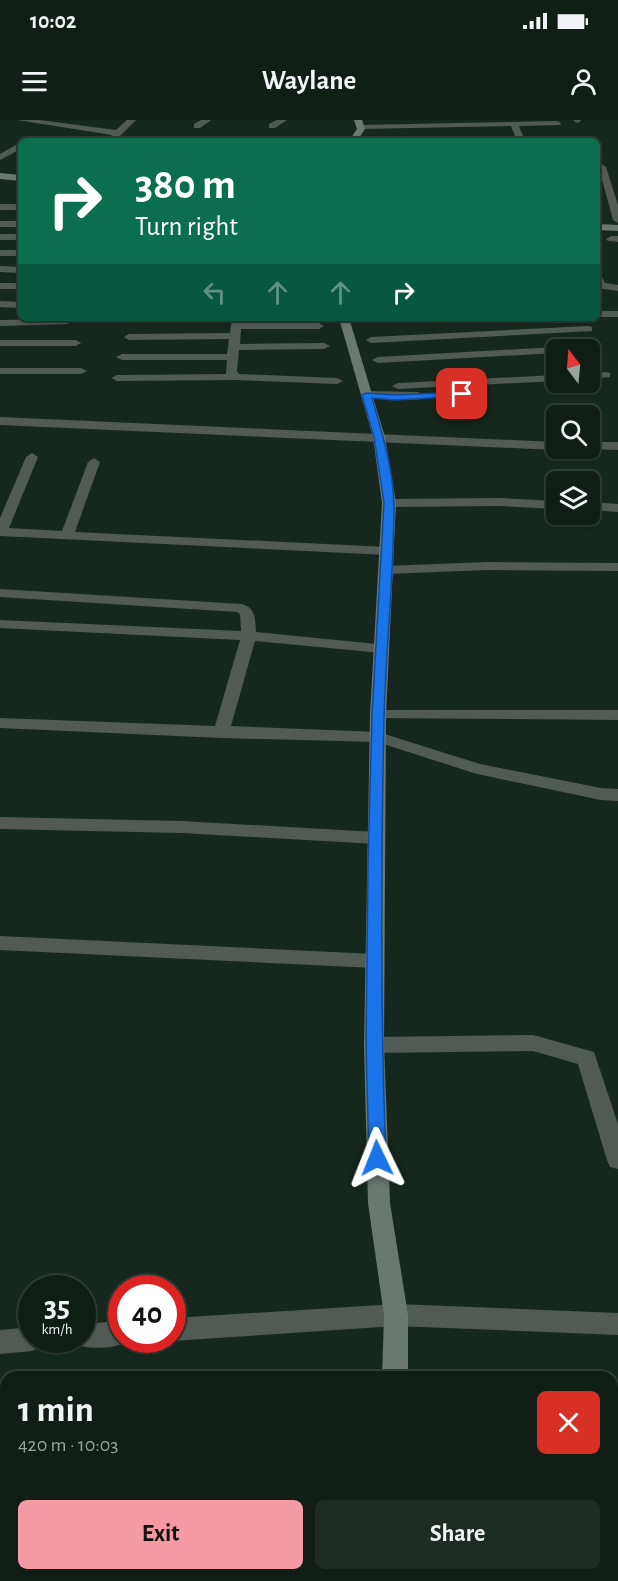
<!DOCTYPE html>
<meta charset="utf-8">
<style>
:root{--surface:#101e16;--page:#1e2b23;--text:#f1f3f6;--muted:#9ca2a1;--line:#303c35;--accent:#f49aa3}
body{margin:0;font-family:"Alegreya Sans",sans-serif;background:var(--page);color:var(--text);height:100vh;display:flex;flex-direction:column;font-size:22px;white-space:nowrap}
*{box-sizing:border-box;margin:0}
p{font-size:20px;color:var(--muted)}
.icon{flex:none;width:33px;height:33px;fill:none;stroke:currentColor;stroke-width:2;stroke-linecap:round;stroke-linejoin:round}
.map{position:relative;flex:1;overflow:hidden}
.panel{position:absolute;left:0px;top:1251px;width:618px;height:210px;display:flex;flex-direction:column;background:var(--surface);border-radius:18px 18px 0 0;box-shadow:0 2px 4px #0004,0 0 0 2px var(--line)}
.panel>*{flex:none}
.top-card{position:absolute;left:18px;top:18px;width:582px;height:183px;border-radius:9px;box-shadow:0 2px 4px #0004,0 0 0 2px var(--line);background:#0b6e4f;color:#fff;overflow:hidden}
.needle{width:39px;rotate:344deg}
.tools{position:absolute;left:546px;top:219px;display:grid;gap:12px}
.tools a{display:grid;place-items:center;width:54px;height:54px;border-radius:9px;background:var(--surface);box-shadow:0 2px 4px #0004,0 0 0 2px var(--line);font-size:30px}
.speed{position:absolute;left:18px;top:1155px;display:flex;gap:12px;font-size:30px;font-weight:700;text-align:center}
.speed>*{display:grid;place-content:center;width:78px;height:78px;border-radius:50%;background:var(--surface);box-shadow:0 2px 4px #0004,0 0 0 2px var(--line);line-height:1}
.speed small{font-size:15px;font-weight:400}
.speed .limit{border:9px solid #d22;background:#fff;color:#111}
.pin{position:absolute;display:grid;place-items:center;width:51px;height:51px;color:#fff;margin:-26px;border-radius:12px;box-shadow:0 3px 9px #0006}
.me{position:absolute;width:66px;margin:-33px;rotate:358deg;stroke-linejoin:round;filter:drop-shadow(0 0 4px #0008)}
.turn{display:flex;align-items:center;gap:21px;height:126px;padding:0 18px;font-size:27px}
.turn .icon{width:78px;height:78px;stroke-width:2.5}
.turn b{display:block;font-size:42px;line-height:51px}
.lanes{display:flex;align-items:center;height:57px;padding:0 18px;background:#0003;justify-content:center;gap:30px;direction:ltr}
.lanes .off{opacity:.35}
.round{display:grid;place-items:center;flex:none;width:63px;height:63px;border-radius:9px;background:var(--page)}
.head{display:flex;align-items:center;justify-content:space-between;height:102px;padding:0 18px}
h1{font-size:36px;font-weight:700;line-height:45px}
.action{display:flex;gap:12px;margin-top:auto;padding:12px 18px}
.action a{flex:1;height:69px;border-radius:9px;background:var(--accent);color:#111;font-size:24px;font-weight:700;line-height:69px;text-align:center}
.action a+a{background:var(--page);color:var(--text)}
.status{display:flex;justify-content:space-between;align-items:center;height:42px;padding:0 30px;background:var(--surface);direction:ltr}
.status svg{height:16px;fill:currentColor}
header{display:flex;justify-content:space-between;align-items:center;height:78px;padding:0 18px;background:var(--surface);font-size:27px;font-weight:700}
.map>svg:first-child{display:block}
</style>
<div class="status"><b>10:02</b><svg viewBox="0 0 49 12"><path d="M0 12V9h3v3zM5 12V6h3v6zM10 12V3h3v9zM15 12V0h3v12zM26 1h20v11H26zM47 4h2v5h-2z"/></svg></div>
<header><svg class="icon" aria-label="menu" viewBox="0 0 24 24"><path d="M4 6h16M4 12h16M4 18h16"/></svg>Waylane<svg class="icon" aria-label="person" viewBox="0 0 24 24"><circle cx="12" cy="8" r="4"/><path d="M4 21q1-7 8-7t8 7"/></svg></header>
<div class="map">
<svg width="618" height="1461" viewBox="0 0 618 1461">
<rect width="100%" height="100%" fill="#16281e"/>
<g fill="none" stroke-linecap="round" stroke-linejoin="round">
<!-- street -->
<g fill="#515a54" fill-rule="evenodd">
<polygon points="17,0 39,0 116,10 127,0 136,0 115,21 106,21 112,15"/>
<polygon points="201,0 211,0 200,8 194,8 194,4"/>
<polygon points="277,0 287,0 275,8 269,8 269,4"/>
<polygon points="573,0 581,0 581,1 577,3"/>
<polygon points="557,1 561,3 560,5 519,6 525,21 517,21 511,6 360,9 356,7 360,5"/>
<polygon points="18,24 21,24 21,29 0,40 0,34"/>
<polygon points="597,41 606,47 618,85 618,103 613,100"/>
<rect x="0" y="84" width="21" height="6"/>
<rect x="0" y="101" width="21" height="6"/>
<rect x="0" y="114" width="21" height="6"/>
<polygon points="611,116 618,116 618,122 608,121 606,119"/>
<rect x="0" y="130" width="21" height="6"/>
<polygon points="0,146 21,147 21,153 0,152"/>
<polygon points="597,154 601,155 605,163 618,165 618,171 597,168"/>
<rect x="0" y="163" width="21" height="6"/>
<polygon points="0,181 21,182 21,188 0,187"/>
<rect x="597" y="191" width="21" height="6"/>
<polygon points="232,198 242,198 242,203 319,203 324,206 319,209 241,209 240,224 324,223 330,226 324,229 239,230 237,251 239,254 337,258 343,261 337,264 236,260 117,261 111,258 117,255 226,254 227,240 122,240 116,237 122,234 227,234 229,219 129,220 124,217 129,214 230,213"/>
<polygon points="64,199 69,202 68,204 0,206 0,200"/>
<polygon points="588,206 592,207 592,211 371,223 366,220 371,217"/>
<polygon points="0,220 76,220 81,223 76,226 0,226"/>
<polygon points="593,225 599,228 597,230 562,230 567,227"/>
<polygon points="556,227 561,230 556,230 556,233 378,243 372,240 378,237"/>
<polygon points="0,248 81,248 87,251 81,254 0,254"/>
<polygon points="606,252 610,253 610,257 590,259 590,253"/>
<polygon points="556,255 556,261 398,269 392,266 398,263"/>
<polygon points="366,271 418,272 424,276 418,280 362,277 362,273"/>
<polygon points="0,297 556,322 556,328 560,328 556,330 0,305"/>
<polygon points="590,322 618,322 618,330 586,329 590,328"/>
<polygon points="32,333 38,337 9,408 62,411 88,342 94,338 100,342 75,412 387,427 394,431 387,435 0,416 0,398 26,337"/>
<polygon points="501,378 556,381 556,389 501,386 389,387 382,383 389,379"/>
<polygon points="590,382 618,384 618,392 590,390"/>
<polygon points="488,442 618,443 618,451 488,450 386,454 379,450 386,446"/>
<path d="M0,469L241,484C256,487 255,499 256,512L387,525L390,528L382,533L255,521L231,606L378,612L480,644L601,668L618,669V681L601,680L477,654L377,622L221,618L0,608V598L215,606L240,520L0,508V500L241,511L240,494L237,492L0,477Z"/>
<polygon points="378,590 618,590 618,600 372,598 370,595 372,592"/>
<polygon points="0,697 181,701 376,712 382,714 385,718 382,722 376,724 181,713 0,709"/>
<polygon points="0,816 374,834 381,836 384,841 381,846 374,848 0,830"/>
<polygon points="533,915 594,932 618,1004 618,1049 610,1047 607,1040 578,944 533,931 374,933 367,931 364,925 367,919 374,917"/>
<polygon points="396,1184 618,1193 618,1215 396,1206 172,1221 167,1220 172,1220 172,1198"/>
<path d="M122,1201V1220H131C119,1229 88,1230 73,1224L71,1220H82V1204Z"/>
<polygon points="32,1207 32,1220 44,1220 41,1227 32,1231 0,1234 0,1210"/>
</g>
<!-- secondary -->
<g fill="#6a786f" fill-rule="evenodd">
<polygon points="354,0 362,0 365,9 357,21 349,21 357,9"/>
<polygon points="0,53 21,55 21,61 0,59"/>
<polygon points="597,104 618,105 618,111 597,110"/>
<polygon points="339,198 349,198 385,317 396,383 386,595 384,925 390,1083 408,1195 408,1257 382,1257 384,1195 368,1083 364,925 370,595 382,383 373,317"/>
<polygon points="359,1455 387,1455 386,1461 358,1461"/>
</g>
</g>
<!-- route -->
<path fill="#1a73e8" stroke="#114b97" stroke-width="1.5" d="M462,272H465V276L395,280L372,278C382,312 393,349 394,385C394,456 386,527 384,598C381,744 380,891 386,1038L383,1043L377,1045L371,1043L369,1038L366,925L368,746L372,595L384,383L374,317L362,275L366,273L395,275Z"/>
</svg>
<div class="tools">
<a><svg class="needle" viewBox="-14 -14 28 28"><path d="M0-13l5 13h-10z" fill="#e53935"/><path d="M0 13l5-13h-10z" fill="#9ca2a1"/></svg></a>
<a><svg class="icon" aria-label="search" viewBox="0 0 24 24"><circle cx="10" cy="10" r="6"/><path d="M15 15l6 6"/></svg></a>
<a><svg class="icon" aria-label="layers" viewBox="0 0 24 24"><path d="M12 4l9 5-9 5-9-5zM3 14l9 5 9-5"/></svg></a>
</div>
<div class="speed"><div>35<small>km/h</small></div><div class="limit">40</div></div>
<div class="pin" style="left:462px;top:274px;background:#d93025"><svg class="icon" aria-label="arrive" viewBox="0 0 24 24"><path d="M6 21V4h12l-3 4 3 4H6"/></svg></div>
<svg class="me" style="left:377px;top:1038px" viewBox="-20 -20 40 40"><path d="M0-17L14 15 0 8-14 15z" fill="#1a73e8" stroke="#fff" stroke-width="4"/></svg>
<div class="top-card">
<div class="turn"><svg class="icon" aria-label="right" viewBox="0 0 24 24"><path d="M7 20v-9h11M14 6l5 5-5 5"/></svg><div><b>380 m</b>Turn right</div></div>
<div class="lanes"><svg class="icon off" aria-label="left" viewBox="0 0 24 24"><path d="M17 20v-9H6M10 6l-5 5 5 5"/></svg><svg class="icon off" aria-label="ahead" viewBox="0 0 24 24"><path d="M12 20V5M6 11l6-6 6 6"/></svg><svg class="icon off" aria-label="ahead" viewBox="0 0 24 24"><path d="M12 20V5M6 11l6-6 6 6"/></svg><svg class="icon" aria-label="right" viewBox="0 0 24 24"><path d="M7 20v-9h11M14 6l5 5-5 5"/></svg></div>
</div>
<section class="panel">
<div class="head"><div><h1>1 min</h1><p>420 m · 10:03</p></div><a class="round" style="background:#d93025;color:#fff"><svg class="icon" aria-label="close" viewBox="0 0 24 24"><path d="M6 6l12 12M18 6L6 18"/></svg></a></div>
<div class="action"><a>Exit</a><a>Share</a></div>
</section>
</div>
